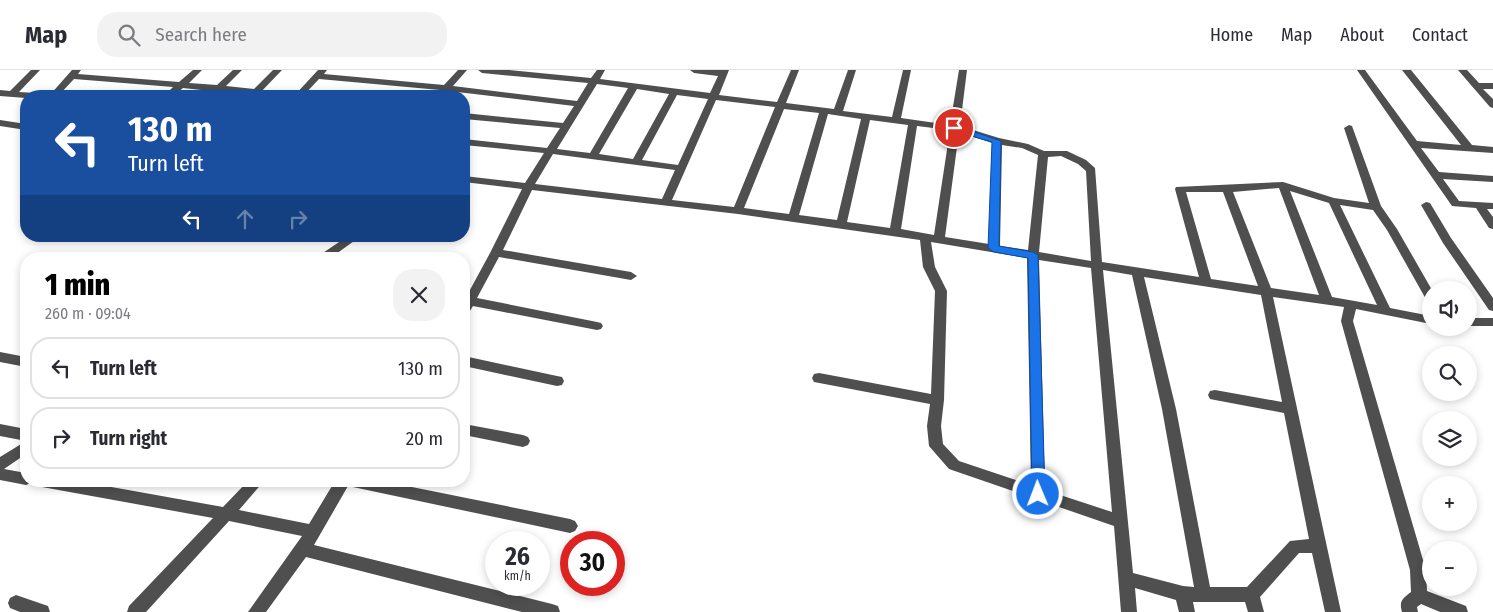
<!DOCTYPE html>
<meta charset="utf-8">
<style>
:root{--surface:#fff;--page:#f2f2f3;--text:#2b2b33;--muted:#7c7c81;--line:#e1e1e2;--accent:#000}
body{margin:0;font-family:"Fira Sans Condensed",sans-serif;background:var(--page);color:var(--text);height:100vh;display:flex;flex-direction:column;font-size:19px;white-space:nowrap}
*{box-sizing:border-box;margin:0}
p{font-size:16px;color:var(--muted)}
.icon{flex:none;width:28px;height:28px;fill:none;stroke:currentColor;stroke-width:2;stroke-linecap:round;stroke-linejoin:round}
.map{position:relative;flex:1;overflow:hidden}
.details{position:absolute;left:20px;top:182px;width:450px;height:235px;display:flex;flex-direction:column;background:var(--surface);border-radius:20px;box-shadow:0 2px 8px #0003}
.details>*{flex:none}
.top-card{position:absolute;left:20px;top:20px;width:450px;height:152px;border-radius:20px;box-shadow:0 2px 8px #0003;background:#1a4fa0;color:#fff;overflow:hidden}
.controls{position:absolute;left:1422px;top:211px;display:grid;gap:10px}
.controls a{display:grid;place-items:center;width:55px;height:55px;border-radius:50%;background:var(--surface);box-shadow:0 2px 8px #0003;font-size:25px}
.speed{position:absolute;left:485px;top:461px;display:flex;gap:10px;font-size:25px;font-weight:700;text-align:center}
.speed>*{display:grid;place-content:center;width:65px;height:65px;border-radius:50%;background:var(--surface);box-shadow:0 2px 8px #0003;line-height:1}
.speed small{font-size:12px;font-weight:400}
.speed .limit{border:8px solid #d22;background:#fff;color:#111}
.pin{position:absolute;display:grid;place-items:center;width:42px;height:42px;color:#fff;margin:-21px;border:2px solid #fff;border-radius:50%;box-shadow:0 1px 5px #0007}
.me{position:absolute;width:55px;margin:-28px;rotate:359deg;stroke-linejoin:round;filter:drop-shadow(0 0 4px #0008)}
.turn{display:flex;align-items:center;gap:18px;height:105px;padding:0 25px;font-size:22px}
.turn .icon{width:65px;height:65px;stroke-width:2.5}
.turn b{display:block;font-size:35px;line-height:42px}
.lanes{display:flex;align-items:center;height:48px;padding:0 25px;background:#0003;justify-content:center;gap:25px;direction:ltr}
.lanes .off{opacity:.35}
.round{display:grid;place-items:center;flex:none;width:52px;height:52px;border-radius:20px;background:var(--page)}
.overview{display:flex;align-items:center;justify-content:space-between;height:85px;padding:0 25px}
h1{font-size:30px;font-weight:800;line-height:38px;color:var(--accent)}
ul{padding:0;list-style:none}
li{display:flex;align-items:center;gap:15px;height:62px;margin:0 10px 8px;padding:0 15px;border:2px solid var(--line);border-radius:20px}
li div{flex:1}
li b{display:block;font-size:19px}
li em{font-style:normal}
header{display:flex;align-items:center;gap:30px;box-sizing:border-box;height:70px;padding:0 25px;background:var(--surface);border-bottom:1px solid var(--line)}
header strong{font-size:24px}
nav{display:flex;gap:28px;margin-inline-start:auto;font-size:18px}
.search{width:350px;height:45px;background:var(--page);display:flex;align-items:center;gap:12px;box-sizing:border-box;padding:0 18px;border-radius:20px;color:var(--muted);font-size:19px}
.map>svg:first-child{display:block}
</style>
<header>
<strong>Map</strong>
<div class="search"><svg class="icon" aria-label="search" viewBox="0 0 24 24"><circle cx="10" cy="10" r="6"/><path d="M15 15l6 6"/></svg>Search here</div>
<nav><a>Home</a><a>Map</a><a>About</a><a>Contact</a></nav>
</header>
<div class="map">
<svg width="1493" height="542" viewBox="0 0 1493 542">
<rect width="100%" height="100%" fill="#fff"/>
<g fill="none" stroke-linecap="round" stroke-linejoin="round">
<!-- minor -->
<g fill="#4f4f4f" fill-rule="evenodd">
<polygon points="31,0 40,0 19,22 35,23 39,26 26,26 26,28 0,26 0,20 10,21"/>
<polygon points="72,0 81,0 78,4 179,12 193,0 202,0 189,13 217,15 233,0 242,0 226,16 254,19 273,0 282,0 257,26 183,18 173,26 164,26 173,17 74,9 58,26 49,26"/>
<path d="M318,0H327L324,4L444,15L458,0H467L453,16L577,31L588,13L482,3L478,0H509L591,8L597,0H605L600,9L710,23L718,6L694,3L690,0H729L719,25L777,32L791,0H799L786,33L834,39L848,0H856L843,41L892,47L903,0H911L901,48L950,55L959,0H967L960,56L999,68L1028,74L1044,81H1067L1086,90L1095,98L1102,192L1199,207L1175,119L1176,117L1283,112L1334,128L1369,133L1344,58L1349,55L1352,56L1381,136L1397,159L1432,220L1431,232L1427,231L1387,160L1373,140L1340,135L1390,238L1431,246V254L1356,239L1353,251L1426,500L1427,521L1466,536L1468,542H1440L1421,534L1417,537L1418,542H1402C1399,531 1402,529 1411,522L1410,500L1341,251L1344,237L1273,227L1341,542H1325L1312,483H1299L1260,527L1264,542H1248L1245,532H1193L1195,542H1179L1176,530L1135,518L1137,542H1121L1114,456L949,399L929,376L927,356L930,334L814,312L812,308L814,304L819,303L931,324L935,221L923,197L920,170L738,144L532,120L503,180L631,202L637,206L631,210L499,187L477,228L597,252L601,253L603,256L601,259L597,260L473,236L468,244L464,245V231L490,183L522,119L464,112V106L525,113L544,83L464,75V69L547,78L560,58L464,49V43L563,53L574,36L449,21L443,25L438,22L440,20L319,9L303,26H294ZM597,14L628,18L590,83L557,79ZM637,19L669,24L633,89L599,84ZM677,25L708,29L678,95L642,90ZM716,30L775,37L734,137L672,130ZM784,39L819,43L789,144L744,138ZM828,44L861,49L837,150L799,145ZM870,50L908,55L890,158L847,152ZM917,56L950,60L934,165L901,159ZM959,62L992,73L989,174L945,167ZM1002,75L1022,78L1038,85L1028,180L1000,176ZM553,84L675,100L662,129L535,114ZM1061,86L1078,94L1086,101L1091,191L1039,182L1048,87ZM1279,118L1319,225L1271,218L1233,122ZM1290,121L1329,133L1377,235L1332,227ZM1186,122H1223L1258,216L1211,209ZM931,172L1027,188L1031,415L959,391L943,374L941,356L944,330L947,221L935,197ZM1039,190L1091,198L1112,442L1045,420ZM1103,200L1132,205L1162,339L1194,517L1183,516L1133,503ZM1144,207L1261,225L1282,332L1215,320L1210,321L1208,325L1210,329L1215,330L1284,343L1309,469L1290,471L1247,517H1210L1176,339Z"/>
<polygon points="1357,0 1365,0 1417,71 1461,75 1402,0 1411,0 1472,75 1493,77 1493,83 1421,78 1439,102 1493,106 1493,112 1443,109 1459,131 1493,133 1493,139 1487,139 1493,147 1493,159 1489,158 1476,138 1452,136"/>
<polygon points="1458,0 1467,0 1479,13 1493,13 1493,19 1483,19 1493,29 1493,38 1490,37"/>
<polygon points="0,50 26,54 26,60 0,56"/>
<polygon points="1426,132 1430,133 1451,168 1493,228 1493,241 1489,240 1443,173 1421,135"/>
<polygon points="348,166 361,166 329,189 314,189"/>
<rect x="1469" y="248" width="24" height="8"/>
<polygon points="0,282 26,287 26,297 0,292"/>
<polygon points="464,286 557,306 562,307 564,311 562,315 557,316 464,296"/>
<polygon points="0,354 26,359 26,371 0,366"/>
<polygon points="464,354 523,365 528,367 530,371 528,375 523,377 464,365"/>
<polygon points="26,371 26,384 4,399 26,403 26,411 32,411 31,413 26,415 0,410 0,387"/>
<polygon points="35,411 78,411 223,437 248,411 264,411 239,440 309,454 335,411 382,411 570,449 575,451 578,456 575,461 570,463 348,416 314,475 552,534 558,536 560,542 522,542 306,487 266,542 248,542 302,466 229,451 146,542 127,542 129,536 213,448 42,417 37,415"/>
<polygon points="16,525 48,536 50,542 20,542 10,538 8,533 10,528"/>
</g>
</g>
<!-- route -->
<polygon fill="#1a73e8" stroke="#114b97" points="954,55 1001,71 999,176 1033,182 1038,185 1045,424 1043,428 1038,430 1034,428 1032,424 1028,188 994,182 988,178 992,72 951,60 951,56"/>
</svg>
<div class="controls">
<a><svg class="icon" aria-label="sound" viewBox="0 0 24 24"><path d="M4 9h4l5-4v14l-5-4H4zM17 9q2 3 0 6"/></svg></a>
<a><svg class="icon" aria-label="search" viewBox="0 0 24 24"><circle cx="10" cy="10" r="6"/><path d="M15 15l6 6"/></svg></a>
<a><svg class="icon" aria-label="layers" viewBox="0 0 24 24"><path d="M12 4l9 5-9 5-9-5zM3 14l9 5 9-5"/></svg></a>
<a>+</a>
<a>−</a>
</div>
<div class="speed"><div>26<small>km/h</small></div><div class="limit">30</div></div>
<div class="pin" style="left:954px;top:58px;background:#d93025"><svg class="icon" aria-label="arrive" viewBox="0 0 24 24"><path d="M6 21V4h12l-3 4 3 4H6"/></svg></div>
<svg class="me" style="left:1038px;top:424px" viewBox="-20 -20 40 40"><circle r="17" fill="#1a73e8" stroke="#fff" stroke-width="3"/><path d="M0-11L8 9 0 5-8 9z" fill="#fff"/></svg>
<div class="top-card">
<div class="turn"><svg class="icon" aria-label="left" viewBox="0 0 24 24"><path d="M17 20v-9H6M10 6l-5 5 5 5"/></svg><div><b>130 m</b>Turn left</div></div>
<div class="lanes"><svg class="icon" aria-label="left" viewBox="0 0 24 24"><path d="M17 20v-9H6M10 6l-5 5 5 5"/></svg><svg class="icon off" aria-label="ahead" viewBox="0 0 24 24"><path d="M12 20V5M6 11l6-6 6 6"/></svg><svg class="icon off" aria-label="right" viewBox="0 0 24 24"><path d="M7 20v-9h11M14 6l5 5-5 5"/></svg></div>
</div>
<section class="details">
<div class="overview"><div><h1>1 min</h1><p>260 m · 09:04</p></div><a class="round"><svg class="icon" aria-label="close" viewBox="0 0 24 24"><path d="M6 6l12 12M18 6L6 18"/></svg></a></div>
<ul>
<li><svg class="icon" aria-label="left" viewBox="0 0 24 24"><path d="M17 20v-9H6M10 6l-5 5 5 5"/></svg><div><b>Turn left</b></div><em>130 m</em></li>
<li><svg class="icon" aria-label="right" viewBox="0 0 24 24"><path d="M7 20v-9h11M14 6l5 5-5 5"/></svg><div><b>Turn right</b></div><em>20 m</em></li>
</ul>
</section>
</div>
